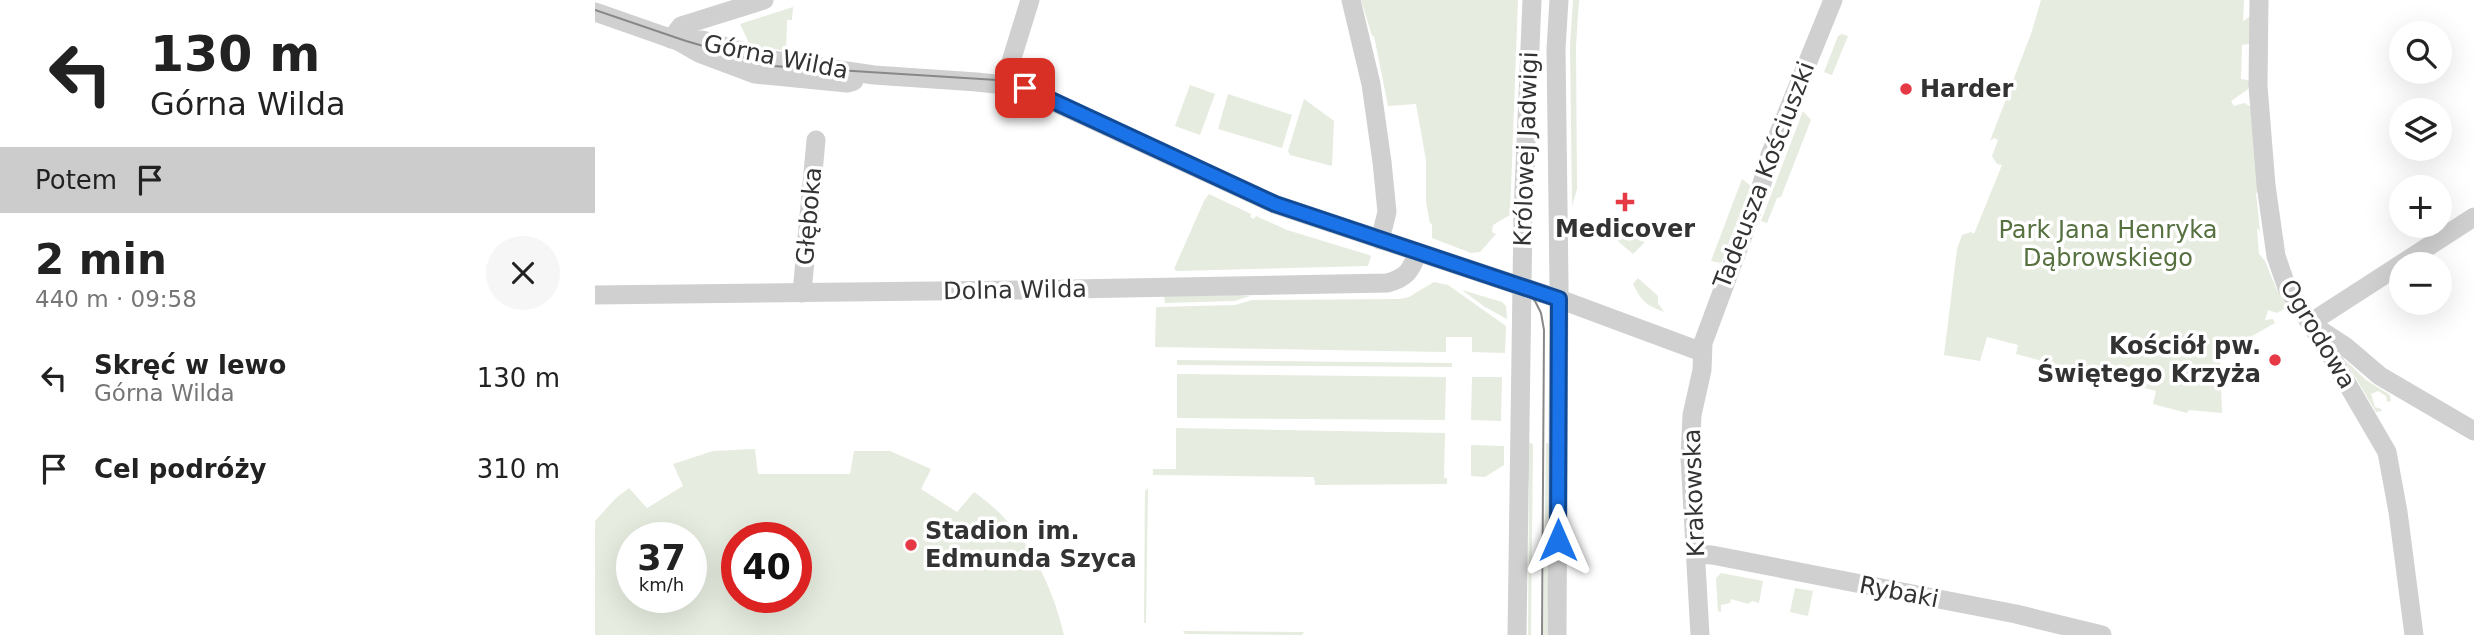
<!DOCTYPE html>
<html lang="pl">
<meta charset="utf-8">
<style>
:root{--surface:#fff;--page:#f6f6f6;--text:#222;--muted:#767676}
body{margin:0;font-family:"DejaVu Sans",sans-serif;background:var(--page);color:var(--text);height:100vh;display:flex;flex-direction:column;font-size:26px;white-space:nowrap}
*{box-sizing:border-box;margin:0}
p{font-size:23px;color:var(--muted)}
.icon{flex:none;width:38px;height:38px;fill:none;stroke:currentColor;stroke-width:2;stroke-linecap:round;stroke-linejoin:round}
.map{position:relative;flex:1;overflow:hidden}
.details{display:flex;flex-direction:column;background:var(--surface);width:595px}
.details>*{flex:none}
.hud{background:#fff;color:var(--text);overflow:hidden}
.controls{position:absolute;left:1794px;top:21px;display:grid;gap:14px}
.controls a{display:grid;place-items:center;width:63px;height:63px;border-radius:50%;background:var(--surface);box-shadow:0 7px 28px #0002;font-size:35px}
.speed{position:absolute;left:21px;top:522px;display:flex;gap:14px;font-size:35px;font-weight:700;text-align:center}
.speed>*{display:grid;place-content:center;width:91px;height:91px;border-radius:50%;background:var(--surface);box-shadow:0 7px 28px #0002;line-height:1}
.speed small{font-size:18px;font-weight:400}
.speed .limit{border:10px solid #d22;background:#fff;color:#111}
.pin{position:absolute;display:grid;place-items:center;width:60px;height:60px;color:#fff;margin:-30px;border-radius:14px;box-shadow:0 4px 10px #0006}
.me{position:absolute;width:77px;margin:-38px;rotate:0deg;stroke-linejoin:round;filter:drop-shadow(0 0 5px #0008)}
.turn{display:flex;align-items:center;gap:24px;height:147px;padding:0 35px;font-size:32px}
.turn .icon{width:91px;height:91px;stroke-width:2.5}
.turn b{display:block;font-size:49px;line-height:60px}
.then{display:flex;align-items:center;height:66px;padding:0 35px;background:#0003;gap:14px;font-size:26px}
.round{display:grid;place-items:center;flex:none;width:74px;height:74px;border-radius:37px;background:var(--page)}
.summary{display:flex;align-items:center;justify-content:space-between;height:119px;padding:0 35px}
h1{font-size:42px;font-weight:700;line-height:52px}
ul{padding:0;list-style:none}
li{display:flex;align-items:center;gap:21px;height:91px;padding:0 35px}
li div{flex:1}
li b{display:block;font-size:26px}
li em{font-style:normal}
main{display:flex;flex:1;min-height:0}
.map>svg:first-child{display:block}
</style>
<main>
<section class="details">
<div class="hud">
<div class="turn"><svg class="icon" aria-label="left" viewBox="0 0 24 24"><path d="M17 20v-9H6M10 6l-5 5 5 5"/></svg><div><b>130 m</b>Górna Wilda</div></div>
<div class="then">Potem<svg class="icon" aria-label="arrive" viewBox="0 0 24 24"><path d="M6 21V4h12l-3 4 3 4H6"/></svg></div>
</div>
<div class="summary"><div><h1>2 min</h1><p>440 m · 09:58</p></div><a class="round"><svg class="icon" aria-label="close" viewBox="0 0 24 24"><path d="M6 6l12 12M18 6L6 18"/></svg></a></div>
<ul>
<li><svg class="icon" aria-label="left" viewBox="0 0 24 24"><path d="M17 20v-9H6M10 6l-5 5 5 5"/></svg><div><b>Skręć w lewo</b><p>Górna Wilda</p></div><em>130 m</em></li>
<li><svg class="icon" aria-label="arrive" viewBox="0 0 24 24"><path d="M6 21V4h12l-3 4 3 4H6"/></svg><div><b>Cel podróży</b></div><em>310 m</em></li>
</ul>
</section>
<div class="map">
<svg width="1879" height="635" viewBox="0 0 1879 635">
<rect width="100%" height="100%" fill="#fff"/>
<!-- green -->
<g fill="#e6ecdf" fill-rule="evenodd">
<polygon points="766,0 923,0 915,215 898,225 897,232 901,234 885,252 876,253 837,238 837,224 835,223 831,202 831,160 821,104 793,106 779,36 777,36"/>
<polygon points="978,0 984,0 981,46 982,189 977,206 975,45"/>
<polygon points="1446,0 1649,0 1648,21 1657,15 1654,44 1647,45 1646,79 1657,81 1652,90 1636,101 1639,106 1649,103 1656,107 1665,192 1661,193 1665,231 1662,228 1664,254 1670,261 1681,288 1692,307 1682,313 1673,310 1670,320 1678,319 1680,323 1625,354 1627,413 1594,410 1592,413 1558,404 1561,391 1421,354 1423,345 1392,337 1385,361 1349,355 1362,249 1367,235 1376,232 1379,234 1407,165 1402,164 1397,156 1403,140 1399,138 1395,141 1437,31"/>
<polygon points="198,7 197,20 192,20 191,51 155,45 145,24"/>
<polygon points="1247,34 1253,36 1237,75 1229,72 1243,36"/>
<polygon points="595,85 620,94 605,135 580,126"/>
<polygon points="633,94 697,115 687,148 623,129"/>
<polygon points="709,99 739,121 737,166 695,155 693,151"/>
<polygon points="1208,111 1216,120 1186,197 1182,198 1172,223 1166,221"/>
<polygon points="1147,179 1156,186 1126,263 1116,261"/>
<polygon points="614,194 656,214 655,217 659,219 661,216 692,230 774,255 776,256 773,266 582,271 579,269 609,201"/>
<polygon points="1019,231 1050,242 1038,254 1017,236"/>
<path d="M1043,278L1063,296V303L1069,312C1051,305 1047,302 1038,284Z"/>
<polygon points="839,282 853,285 911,326 910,353 877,352 877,337 851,337 851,352 560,347 561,307 640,305 657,300 805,299 814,297"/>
<polygon points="867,290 907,302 911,306 912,319 890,307"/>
<polygon points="569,296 644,295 655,296 640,301 570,303"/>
<polygon points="582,360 857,363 857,367 582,365"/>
<polygon points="1750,360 1771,380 1795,395 1796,401 1792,402 1791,396 1783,391 1776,394 1780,407 1786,409 1787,411 1781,412"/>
<polygon points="582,374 851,377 850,420 582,418"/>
<polygon points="877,377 907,377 906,421 876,420"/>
<polygon points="581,428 850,433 849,478 852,478 852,484 720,485 719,477 558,475 558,469 581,469"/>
<polygon points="932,442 938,444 936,635 933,635 934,489"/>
<polygon points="951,443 957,443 952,635 948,635"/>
<polygon points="876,445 909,446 909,465 890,477 876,476"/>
<path d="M160,449L163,474H255L259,451H295L336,469L326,489L362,512L379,492C429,527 455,577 469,635H0V521L21,498L34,488L52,508L88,486L78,464L118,451ZM37,537H96V597H37ZM142,537H201V597H142Z"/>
<polygon points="553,488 551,623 549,623 550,491"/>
<polygon points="1126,573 1168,581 1164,603 1157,601 1153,604 1136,599 1135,603 1126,605 1126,612 1123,611 1121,578"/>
<polygon points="1200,588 1218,591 1213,616 1195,612"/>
<polygon points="588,631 709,632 707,635 695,635 590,634"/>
</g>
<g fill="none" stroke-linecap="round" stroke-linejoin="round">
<!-- minor -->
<g stroke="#d0d0d0" stroke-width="19">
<polyline points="756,0 776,84 787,162 792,212 785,240"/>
<polyline points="1664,0 1663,86 1671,185 1681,256 1692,288 1732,349 1792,452 1803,512 1819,635"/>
<polyline points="0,12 83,41 104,53 160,74 252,83 259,81"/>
<polyline points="76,39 86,26 169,0"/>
<polyline points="83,41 107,40 177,60 279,75 382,82 426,87 679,204 964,299 1107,352"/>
<polyline points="409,84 435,0"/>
<polyline points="207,293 221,140"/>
<path d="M0,295L424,290L792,283C812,278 816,270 823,252"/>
<polyline points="1715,323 1879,217"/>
<polyline points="1722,328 1751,347 1785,376 1879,431"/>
<polyline points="1100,554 1117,555 1421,614 1507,635"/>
<polyline points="922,635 928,214 937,0"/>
<polyline points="962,635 964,284 961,49 964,0"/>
<polyline points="1105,635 1095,458 1097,415 1107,370 1108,343 1166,187 1175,155 1238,0"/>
</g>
<!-- tram -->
<polyline stroke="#888" stroke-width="2" points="0,10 91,41 178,66 402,80 431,86 679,201 913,282 931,292 940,301 946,313 949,330 947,635"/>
</g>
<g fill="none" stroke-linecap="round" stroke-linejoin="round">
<defs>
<polyline id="route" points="430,88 680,204 964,299 963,540"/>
</defs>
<!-- route casing -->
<use href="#route" stroke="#114b97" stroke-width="18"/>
<!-- route -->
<use href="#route" stroke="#1a73e8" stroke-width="12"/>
</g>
<!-- markers -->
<g fill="#e63946" stroke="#fff" stroke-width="2.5">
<circle cx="1311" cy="89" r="7"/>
<path d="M1026.5 191.5h7v7h7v7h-7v7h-7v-7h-7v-7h7z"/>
<circle cx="1680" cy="360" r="7"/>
<circle cx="316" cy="545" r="7"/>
</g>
<g text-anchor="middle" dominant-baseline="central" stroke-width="7" stroke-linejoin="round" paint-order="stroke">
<!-- street labels -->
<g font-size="24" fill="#333" stroke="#fff">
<text transform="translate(181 57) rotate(11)">Górna Wilda</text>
<text transform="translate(931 149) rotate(-88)">Królowej Jadwigi</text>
<text transform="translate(1169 175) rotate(-69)">Tadeusza Kościuszki</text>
<text transform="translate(214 216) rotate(-85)">Głęboka</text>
<text transform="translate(420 290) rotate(-1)">Dolna Wilda</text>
<text transform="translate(1723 334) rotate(59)">Ogrodowa</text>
<text transform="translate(1099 493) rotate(-92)">Krakowska</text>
<text transform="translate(1304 592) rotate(11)">Rybaki</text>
</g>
<!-- poi labels -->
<g font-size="24" font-weight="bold" fill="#333" stroke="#fff" text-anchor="start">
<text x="1325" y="89">Harder</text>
<text x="1030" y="229" text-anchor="middle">Medicover</text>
<text x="1666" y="346" text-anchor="end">Kościół pw.<tspan x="1666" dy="28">Świętego Krzyża</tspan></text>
<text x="330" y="531">Stadion im.<tspan x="330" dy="28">Edmunda Szyca</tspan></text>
</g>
<!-- park labels -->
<g font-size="24" fill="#56703f" stroke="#fff">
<text x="1513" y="230">Park Jana Henryka<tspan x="1513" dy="28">Dąbrowskiego</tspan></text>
</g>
</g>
</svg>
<div class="controls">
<a><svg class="icon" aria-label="search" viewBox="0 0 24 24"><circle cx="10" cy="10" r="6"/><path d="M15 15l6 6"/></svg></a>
<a><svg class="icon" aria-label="layers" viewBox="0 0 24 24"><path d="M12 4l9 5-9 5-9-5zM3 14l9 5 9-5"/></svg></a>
<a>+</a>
<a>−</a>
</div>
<div class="speed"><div>37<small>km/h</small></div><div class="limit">40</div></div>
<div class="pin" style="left:430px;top:88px;background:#d93025"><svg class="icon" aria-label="arrive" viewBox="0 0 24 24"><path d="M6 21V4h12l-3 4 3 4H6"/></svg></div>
<svg class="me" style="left:963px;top:540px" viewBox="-20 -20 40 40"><path d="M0-17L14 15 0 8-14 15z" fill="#1a73e8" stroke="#fff" stroke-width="4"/></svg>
</div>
</main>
